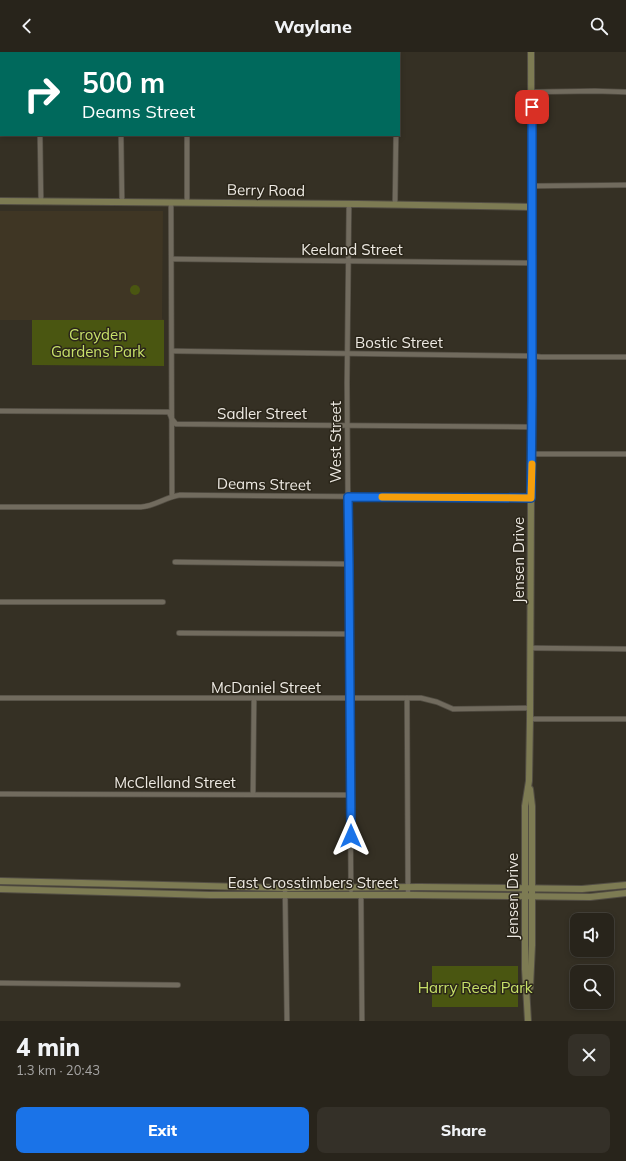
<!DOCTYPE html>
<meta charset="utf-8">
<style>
:root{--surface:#28241b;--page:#343028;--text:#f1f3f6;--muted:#a5a4a3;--line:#44413a;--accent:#1a73e8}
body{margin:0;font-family:Mulish,sans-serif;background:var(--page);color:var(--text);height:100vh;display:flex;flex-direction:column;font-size:15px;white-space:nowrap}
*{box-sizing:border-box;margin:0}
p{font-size:13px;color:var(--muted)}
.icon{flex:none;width:22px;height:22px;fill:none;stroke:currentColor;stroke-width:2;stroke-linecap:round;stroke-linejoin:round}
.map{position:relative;height:969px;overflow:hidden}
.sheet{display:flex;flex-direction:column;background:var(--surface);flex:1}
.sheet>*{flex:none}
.guide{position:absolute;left:0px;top:0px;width:400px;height:84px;box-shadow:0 2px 6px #0003,0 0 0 1px var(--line);background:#00695c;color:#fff;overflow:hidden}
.tools{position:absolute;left:570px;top:861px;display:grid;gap:8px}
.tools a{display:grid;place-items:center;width:44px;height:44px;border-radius:8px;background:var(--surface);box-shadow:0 2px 6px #0003,0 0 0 1px var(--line);font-size:20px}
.pin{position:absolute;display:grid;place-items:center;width:34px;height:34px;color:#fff;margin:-17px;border-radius:8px;box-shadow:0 2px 6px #0006}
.me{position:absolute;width:44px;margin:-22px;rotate:0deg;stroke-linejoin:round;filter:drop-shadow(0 0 3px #0008)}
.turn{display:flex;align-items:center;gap:14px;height:84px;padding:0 16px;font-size:18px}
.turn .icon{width:52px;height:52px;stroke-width:2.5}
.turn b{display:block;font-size:28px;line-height:34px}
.round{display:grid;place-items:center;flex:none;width:42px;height:42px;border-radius:8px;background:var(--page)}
.head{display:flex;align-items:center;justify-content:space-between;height:68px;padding:0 16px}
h1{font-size:24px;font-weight:800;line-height:30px}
.primary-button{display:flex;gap:8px;margin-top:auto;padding:8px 16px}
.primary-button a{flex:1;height:46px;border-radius:8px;background:var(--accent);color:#fff;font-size:16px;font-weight:800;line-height:46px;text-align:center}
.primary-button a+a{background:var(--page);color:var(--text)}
header{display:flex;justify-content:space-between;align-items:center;height:52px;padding:0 16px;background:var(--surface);font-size:18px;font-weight:800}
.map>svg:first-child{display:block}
</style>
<header><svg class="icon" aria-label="back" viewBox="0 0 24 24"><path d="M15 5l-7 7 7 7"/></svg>Waylane<svg class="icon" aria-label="search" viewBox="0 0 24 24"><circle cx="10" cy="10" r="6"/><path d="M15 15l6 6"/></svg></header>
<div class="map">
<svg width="626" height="969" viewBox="0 0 626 969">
<rect width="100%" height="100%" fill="#353024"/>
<!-- built -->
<polygon fill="#3f3624" points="0,159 163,159 162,267 164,268 0,268"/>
<!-- green -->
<g fill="#4a5611">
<circle cx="135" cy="238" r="5"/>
<polygon points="32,268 164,268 164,314 32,313"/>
<rect x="432" y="914" width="86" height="41"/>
</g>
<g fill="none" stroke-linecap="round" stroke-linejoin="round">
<defs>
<g id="street">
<polyline points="40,0 40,1"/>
<polyline points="186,0 186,1"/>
<polyline points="396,0 396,1"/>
<polyline points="531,40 595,39 626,40"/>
<polyline points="40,83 41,150"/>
<polyline points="121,83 122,150"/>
<polyline points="187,83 187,150"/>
<polyline points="532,134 626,133"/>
<polyline points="171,150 172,444"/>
<polyline points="349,152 347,331 351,838"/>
<polyline points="395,152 396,83"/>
<polyline points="172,207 532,211"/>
<polyline points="173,299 532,304 541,305 626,305"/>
<polyline points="0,359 169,360 172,367 176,372 532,375"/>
<polyline points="532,402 626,402"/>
<path d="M0,455H141C155,454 166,445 180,443L531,446"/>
<polyline points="175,510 349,512"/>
<polyline points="0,550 163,550"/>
<polyline points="179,581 350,582"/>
<polyline points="531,596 626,597"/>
<polyline points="0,646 421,646 437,650 453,657 530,656"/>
<polyline points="407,646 408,843"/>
<polyline points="530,667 626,667"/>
<polyline points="0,742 351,743"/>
<polyline points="253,742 254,647"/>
<polyline points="285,836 287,969"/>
<polyline points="361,843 362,969"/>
<polyline points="0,931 178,933"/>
</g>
<g id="secondary">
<polyline points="0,149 358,152 532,155"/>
<polyline points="0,829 285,836 420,835 582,837 626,833"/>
<polyline points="0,837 210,843 414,843 590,845 626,841"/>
<polyline points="530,935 532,893 532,754 530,737"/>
<polyline points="528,969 525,917 525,754 529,729 530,667 531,446 532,361 531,0"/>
</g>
</defs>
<!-- street casing -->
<use href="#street" stroke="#534e44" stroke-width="6"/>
<!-- secondary casing -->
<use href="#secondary" stroke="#534e44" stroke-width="8"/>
<!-- street -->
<use href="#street" stroke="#716b5e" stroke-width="4.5"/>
<!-- secondary -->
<use href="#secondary" stroke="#7d7b53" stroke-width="6"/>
</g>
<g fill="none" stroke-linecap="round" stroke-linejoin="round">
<defs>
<polyline id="route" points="351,784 349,512 348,445 531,446 532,345 532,55"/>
</defs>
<!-- route casing -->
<use href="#route" stroke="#114b97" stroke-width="10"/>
<!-- route -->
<use href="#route" stroke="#1a73e8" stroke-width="7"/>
<!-- slow -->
<polyline stroke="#f59e0b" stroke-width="7" points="382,445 531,446 532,412"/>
</g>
<g text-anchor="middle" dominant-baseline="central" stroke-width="3" stroke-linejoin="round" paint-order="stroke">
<!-- street labels -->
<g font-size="15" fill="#ede9e2" stroke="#2b261a">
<text transform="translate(266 138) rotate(1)">Berry Road</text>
<text x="352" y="197">Keeland Street</text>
<text x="399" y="290">Bostic Street</text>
<text x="262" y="361">Sadler Street</text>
<text transform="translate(335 390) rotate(-90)">West Street</text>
<text transform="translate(264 432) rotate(1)">Deams Street</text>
<text transform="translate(518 508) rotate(-90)">Jensen Drive</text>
<text x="266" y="635">McDaniel Street</text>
<text x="175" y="730">McClelland Street</text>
<text x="313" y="830">East Crosstimbers Street</text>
<text transform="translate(512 844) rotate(-90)">Jensen Drive</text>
</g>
<!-- park labels -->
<g font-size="15" fill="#c7e069" stroke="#2b261a">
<text x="98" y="282">Croyden<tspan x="98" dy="17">Gardens Park</tspan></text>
<text x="475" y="935">Harry Reed Park</text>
</g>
</g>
</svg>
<div class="tools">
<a><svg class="icon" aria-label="sound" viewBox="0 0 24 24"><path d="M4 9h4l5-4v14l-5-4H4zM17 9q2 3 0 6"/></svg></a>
<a><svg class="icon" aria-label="search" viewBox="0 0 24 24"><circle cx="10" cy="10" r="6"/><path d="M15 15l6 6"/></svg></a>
</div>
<div class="pin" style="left:532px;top:55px;background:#d93025"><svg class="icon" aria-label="arrive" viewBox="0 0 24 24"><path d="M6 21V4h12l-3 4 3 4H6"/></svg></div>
<svg class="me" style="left:351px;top:784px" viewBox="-20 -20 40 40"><path d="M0-17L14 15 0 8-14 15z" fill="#1a73e8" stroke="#fff" stroke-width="4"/></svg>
<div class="guide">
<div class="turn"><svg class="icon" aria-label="right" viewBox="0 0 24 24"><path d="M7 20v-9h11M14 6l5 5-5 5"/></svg><div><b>500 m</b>Deams Street</div></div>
</div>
</div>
<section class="sheet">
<div class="head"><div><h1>4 min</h1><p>1.3 km · 20:43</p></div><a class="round"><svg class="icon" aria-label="close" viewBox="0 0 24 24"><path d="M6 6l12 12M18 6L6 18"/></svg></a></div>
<div class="primary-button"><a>Exit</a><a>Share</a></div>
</section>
